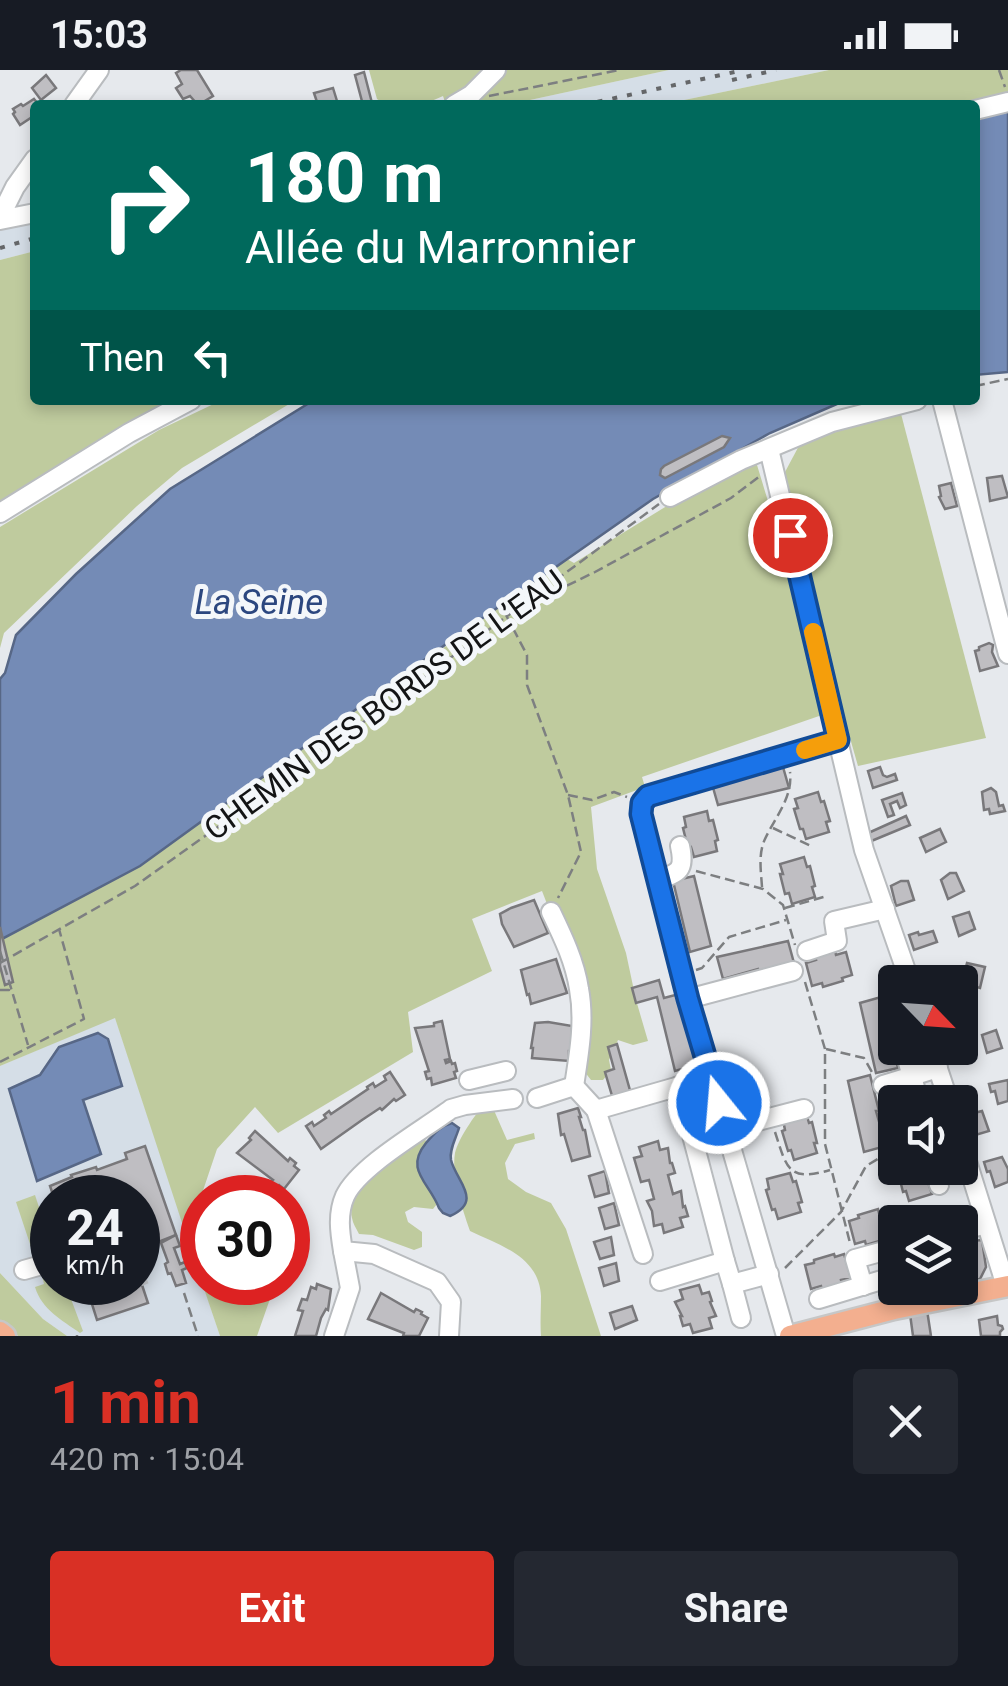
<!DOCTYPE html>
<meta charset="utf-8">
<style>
:root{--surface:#171b24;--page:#242831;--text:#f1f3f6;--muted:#9ea1a6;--accent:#d93025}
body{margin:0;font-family:Roboto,sans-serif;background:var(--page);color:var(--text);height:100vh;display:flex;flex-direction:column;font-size:38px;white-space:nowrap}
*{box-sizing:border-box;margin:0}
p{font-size:32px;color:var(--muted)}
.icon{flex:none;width:55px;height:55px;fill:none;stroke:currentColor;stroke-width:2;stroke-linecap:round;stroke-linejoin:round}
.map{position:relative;height:1266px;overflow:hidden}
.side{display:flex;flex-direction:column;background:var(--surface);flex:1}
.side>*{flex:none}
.banner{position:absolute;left:30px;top:30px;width:950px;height:305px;border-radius:10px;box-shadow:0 5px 15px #0003;background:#00695c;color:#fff;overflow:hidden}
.needle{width:65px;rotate:115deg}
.buttons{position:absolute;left:878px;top:895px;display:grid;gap:20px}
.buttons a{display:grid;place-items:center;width:100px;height:100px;border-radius:10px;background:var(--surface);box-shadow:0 5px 15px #0003;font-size:50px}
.speed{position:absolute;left:30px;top:1105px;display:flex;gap:20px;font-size:50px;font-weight:700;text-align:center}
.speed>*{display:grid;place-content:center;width:130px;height:130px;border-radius:50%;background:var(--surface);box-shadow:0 5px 15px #0003;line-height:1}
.speed small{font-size:25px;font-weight:400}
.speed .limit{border:15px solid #d22;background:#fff;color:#111}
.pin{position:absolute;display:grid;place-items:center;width:85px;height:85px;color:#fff;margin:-42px;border:5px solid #fff;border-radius:50%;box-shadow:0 2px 10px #0007}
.me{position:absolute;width:110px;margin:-55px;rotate:343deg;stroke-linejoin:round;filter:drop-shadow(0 0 8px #0008)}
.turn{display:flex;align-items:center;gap:35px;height:210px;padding:0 50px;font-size:45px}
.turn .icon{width:130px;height:130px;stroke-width:2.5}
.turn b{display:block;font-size:70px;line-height:85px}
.then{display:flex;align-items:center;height:95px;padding:0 50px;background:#0003;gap:20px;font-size:38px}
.round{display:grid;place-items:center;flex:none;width:105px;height:105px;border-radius:10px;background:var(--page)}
.head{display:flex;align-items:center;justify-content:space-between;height:170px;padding:0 50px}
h1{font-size:60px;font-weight:700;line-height:75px;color:var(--accent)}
.primary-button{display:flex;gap:20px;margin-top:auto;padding:20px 50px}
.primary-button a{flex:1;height:115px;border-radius:10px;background:var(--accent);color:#fff;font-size:40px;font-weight:700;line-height:115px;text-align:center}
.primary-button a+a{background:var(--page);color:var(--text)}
.status{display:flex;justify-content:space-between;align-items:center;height:70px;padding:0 50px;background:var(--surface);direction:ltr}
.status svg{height:28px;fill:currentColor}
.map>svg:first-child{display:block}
</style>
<div class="status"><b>15:03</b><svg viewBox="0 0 49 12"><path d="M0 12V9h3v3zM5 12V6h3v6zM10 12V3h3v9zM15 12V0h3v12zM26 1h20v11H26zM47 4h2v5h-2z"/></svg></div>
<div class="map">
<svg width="1008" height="1266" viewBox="0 0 1008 1266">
<rect width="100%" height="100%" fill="#e6e9ed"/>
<!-- built -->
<g fill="#d5dee7" fill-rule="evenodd">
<polygon points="669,0 829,0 660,35 507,35"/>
<polygon points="35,152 35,181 0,190 0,161"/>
<path d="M115,947L220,1266H67L43,1249L0,1203V996ZM52,1128H138V1212H52Z"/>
</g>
<!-- green -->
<g fill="#bfcb9e">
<path d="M369,0H669L507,35H446L443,26C424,35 395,42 377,29Z"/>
<polygon points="829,0 1008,0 1008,28 975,35 660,35"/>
<polygon points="35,181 35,330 184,330 0,434 0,190"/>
<polygon points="222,330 296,330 182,398 137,436 4,563 0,578 0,457 159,360"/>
<polygon points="900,340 986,668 858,696 820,563 787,425 785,402 801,372"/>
<polygon points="757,395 784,484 822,645 642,707 645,717 591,737 597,799 626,883 636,930 648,971 633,975 618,970 609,990 611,1000 603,1010 591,1010 584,1001 590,923 566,883 542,821 472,849 492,901 408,942 413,982 278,1063 255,1037 217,1079 187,1168 115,948 0,996 0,870 140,796 567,489 574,493 727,399"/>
<path d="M489,1029L507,1070L534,1063L535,1069L515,1074L505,1093L508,1109L526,1122L551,1133L566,1159L601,1266H541C540,1253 541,1240 541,1226C539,1187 502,1176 470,1161C463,1141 451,1105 455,1083C459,1067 478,1040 489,1029Z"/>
<path d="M419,1068L430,1072L444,1125L433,1139L414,1137L405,1142L408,1152L422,1162V1177L414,1180L373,1165L359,1164C356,1158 353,1154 352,1148C346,1114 396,1085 419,1068Z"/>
<polygon points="35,1125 52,1177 52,1189 37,1195 16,1132"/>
<path d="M52,1193V1212L65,1213L83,1261L80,1263C62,1250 42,1240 35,1217L44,1214L40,1197Z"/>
<polygon points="0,1203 43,1249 67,1266 18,1266 0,1250"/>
<polygon points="199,1204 202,1205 202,1212 226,1213 271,1226 257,1266 220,1266"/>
</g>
<!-- water -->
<g fill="#748bb6" stroke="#576786" stroke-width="2.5">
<polygon points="1008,41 1008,302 975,305 975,50"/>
<polygon points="314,330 846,330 770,363 653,429 460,564 140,796 0,870 0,609 5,603 16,565 76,504 170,419"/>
<polygon points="98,963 108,969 122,1016 83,1030 101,1084 37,1111 9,1019 40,1005 59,977"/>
<path d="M452,1053L459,1058C456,1068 449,1080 451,1090C456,1111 484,1131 450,1146L443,1143L439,1138C429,1112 404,1100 426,1073C434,1064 440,1056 452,1053Z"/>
</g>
<!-- building -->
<g fill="#bfbec2" stroke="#79787b" stroke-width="2.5">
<polygon points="181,0 197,0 213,26 198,35 190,26 183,29 176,18 182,14 176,3"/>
<polygon points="364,2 372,33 363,35 355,5"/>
<polygon points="46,5 56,18 41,30 32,18"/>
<polygon points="333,18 337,31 318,35 314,23"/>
<polygon points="34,29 39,35 35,35 35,45 20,55 13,44 15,42 13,39 21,34 23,36"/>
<polygon points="722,366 730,368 724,377 669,406 665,408 660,405 661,399 664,396"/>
<polygon points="1002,406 1008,427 990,431 987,408"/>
<polygon points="951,413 957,436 945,439 939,427 941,426 939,416"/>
<polygon points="989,573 993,575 992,582 998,596 980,601 975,581 979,580 979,577"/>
<polygon points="783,697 789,718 718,735 712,714"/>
<polygon points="880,697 883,705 887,707 895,704 897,710 873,718 868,701"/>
<polygon points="991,718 996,722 999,736 1003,735 1005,741 990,744 989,739 984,740 982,722"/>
<polygon points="818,722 821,732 824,731 830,751 826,752 829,762 806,769 803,759 800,759 794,739 798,738 795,729"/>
<polygon points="902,723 906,735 900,738 897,731 890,734 894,745 888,747 882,730"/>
<polygon points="707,741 709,751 713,750 718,770 715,771 717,781 694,787 691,777 688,778 683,758 686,757 684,747"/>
<polygon points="906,746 910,755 869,772 866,764"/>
<polygon points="940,759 946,772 926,782 920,768"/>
<polygon points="804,787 807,797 810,796 815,816 812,817 815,827 792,834 789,823 785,824 780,804 783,804 780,794"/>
<polygon points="950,803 956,803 964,821 948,829 941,810"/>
<polygon points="694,806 711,876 690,882 673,811"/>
<polygon points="901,811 908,811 914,830 896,836 891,816"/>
<polygon points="534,830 548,863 514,877 502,854 500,844 511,838"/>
<polygon points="969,842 975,859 959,866 953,847"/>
<polygon points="0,857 13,912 5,915 0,896"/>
<polygon points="933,861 937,872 914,880 909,865 918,862 919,865"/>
<polygon points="788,871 794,893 759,902 758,899 723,909 717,887"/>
<polygon points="835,881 836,885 846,882 852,905 842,908 843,911 823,917 822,913 812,916 806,893 816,890 815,887"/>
<polygon points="556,889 567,923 531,934 529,924 527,925 521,900"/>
<polygon points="967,893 985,897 980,918 966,914 969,902 965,901"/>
<polygon points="659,910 664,928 679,924 696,995 675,1001 657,927 636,933 632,918"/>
<polygon points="881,927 898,998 876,1003 860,933"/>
<polygon points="442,951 450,989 445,990 446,993 451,991 452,994 455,993 457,1001 454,1002 456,1008 432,1015 431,1008 427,1009 425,1002 429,1001 415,958 434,956 434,953"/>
<polygon points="548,952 572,956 571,981 569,981 569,991 532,988 533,978 531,978 535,953"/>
<polygon points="996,960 1002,978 987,983 982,965"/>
<polygon points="617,974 631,1024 613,1029 605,1002 614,999 608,977"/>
<polygon points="390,1002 405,1025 396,1031 394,1029 382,1040 380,1038 362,1050 321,1079 306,1056 312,1052 314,1056 326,1048 324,1045 329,1041 331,1044 368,1019 367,1017 373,1013 375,1017 386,1010 384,1006"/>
<polygon points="870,1005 879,1041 876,1041 886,1076 864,1082 848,1011"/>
<polygon points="1008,1010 1008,1031 998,1034 995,1021 991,1022 989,1014"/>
<polygon points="578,1038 581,1047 579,1047 583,1060 585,1060 590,1086 572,1091 564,1064 561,1065 558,1044"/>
<polygon points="982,1041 989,1061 972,1066 967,1052 976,1049 974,1043"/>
<polygon points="806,1043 809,1053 812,1052 817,1073 814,1073 817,1083 794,1090 791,1080 788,1081 782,1061 785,1060 783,1050"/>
<polygon points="255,1061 288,1091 290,1088 296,1093 294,1096 299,1100 284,1119 279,1115 276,1117 270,1113 273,1110 237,1083 251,1070 249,1068"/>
<polygon points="658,1071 660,1080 668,1078 670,1093 672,1093 675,1103 668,1105 673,1124 681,1121 683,1137 685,1136 688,1146 680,1148 683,1157 664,1163 662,1154 654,1156 652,1141 647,1131 654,1129 649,1110 641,1112 634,1088 642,1086 639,1077"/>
<polygon points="145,1076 176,1165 138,1180 138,1128 54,1128 50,1116 72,1107 71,1105 96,1097 97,1100 127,1089 125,1083"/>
<polygon points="1002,1087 1008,1099 1008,1112 995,1117 990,1101 987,1102 984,1092"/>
<polygon points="900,1098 928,1098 933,1114 929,1115 932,1124 909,1131 906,1121 903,1122 898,1102 901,1101"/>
<polygon points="605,1101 609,1123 595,1127 589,1106"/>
<polygon points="790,1103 793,1112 796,1111 802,1132 798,1133 801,1142 778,1149 775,1139 772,1140 766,1120 769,1119 767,1109"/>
<polygon points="614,1133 619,1155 605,1159 599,1138"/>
<polygon points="878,1139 879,1143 889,1140 895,1163 885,1166 886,1169 866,1175 865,1171 855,1174 849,1151 859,1148 858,1145"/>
<polygon points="176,1165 180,1176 174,1178 180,1194 185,1192 187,1198 182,1200 186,1213 176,1216 171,1203 168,1204 165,1194 168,1192 161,1173"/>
<polygon points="611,1167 614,1185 600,1189 594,1172"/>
<polygon points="982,1170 986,1197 980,1209 960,1212 960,1172"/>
<polygon points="834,1184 835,1187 844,1184 851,1208 841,1210 842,1214 822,1219 821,1216 811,1219 805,1195 814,1193 814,1190"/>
<polygon points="616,1193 619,1211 604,1216 599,1198"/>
<polygon points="138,1203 148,1233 97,1250 85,1212 138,1212"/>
<polygon points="317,1214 331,1219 328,1240 326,1239 321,1248 316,1266 295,1266 303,1241 298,1240 302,1229 307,1230 311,1217 316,1219"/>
<polygon points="699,1215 702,1224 709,1222 712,1231 710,1232 716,1246 709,1248 712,1258 693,1263 690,1254 683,1256 680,1246 682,1246 675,1232 683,1229 680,1220"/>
<polygon points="381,1223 414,1242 416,1239 422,1242 421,1244 428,1248 419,1266 403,1266 404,1263 401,1262 368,1249"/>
<polygon points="632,1236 637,1250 615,1259 610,1243"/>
<polygon points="927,1240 931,1266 913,1266 910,1244"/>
<polygon points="997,1246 998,1255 1002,1256 1003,1259 1000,1262 1000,1266 981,1266 979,1250"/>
</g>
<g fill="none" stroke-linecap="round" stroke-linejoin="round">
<!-- minor-tunnel -->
<g stroke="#c6c9cd" stroke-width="18" stroke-dasharray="18 9" stroke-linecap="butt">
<polyline points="138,1208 145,1205"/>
<polyline points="113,1212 114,1216 124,1212"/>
</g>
<defs>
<g id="minor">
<polyline points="74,35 99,0"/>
<polyline points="454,35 471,25 496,0"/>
<polyline points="975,40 1008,32"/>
<polyline points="0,147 15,117 35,89"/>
<polyline points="0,150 35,143"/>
<polyline points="942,330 1008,584"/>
<polyline points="769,379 864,780 910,912"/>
<polyline points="670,427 741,390 832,352 917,330"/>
<polyline points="0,443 129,363 191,330"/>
<path d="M657,809C680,804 685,799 680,776"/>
<path d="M551,842C563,867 575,892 579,919C585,951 579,984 574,1016"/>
<polyline points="807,881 837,871 834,851 885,839"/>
<polyline points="688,929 793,901"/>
<polyline points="891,934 895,947"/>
<polyline points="904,978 919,1032"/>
<polyline points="931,978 949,1032"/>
<polyline points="469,1010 506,1001"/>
<polyline points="883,1015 938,998"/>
<polyline points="679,1016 725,1191"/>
<polyline points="537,1028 574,1016 596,1040 711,1007"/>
<polyline points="596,1040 643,1184"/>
<polyline points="727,1059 804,1039"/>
<polyline points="960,1069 1006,1216"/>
<polyline points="935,1098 939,1115"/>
<polyline points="960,1161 986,1154"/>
<polyline points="24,1200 52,1192"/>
<polyline points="660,1211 725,1191 732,1214 769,1204"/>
<polyline points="732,1214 741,1248"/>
<polyline points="863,1216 855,1189 895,1178"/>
<polyline points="819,1229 895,1206"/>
<polyline points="334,1266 350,1218 343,1181"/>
<path d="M449,1266L451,1232L437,1212L374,1184L343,1181C340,1163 337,1144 345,1126C359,1096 423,1060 451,1039L465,1035L513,1029"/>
<polyline points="786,1266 688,929 641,744 642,733 648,726 838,671"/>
</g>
<g id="major">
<polyline points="0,1262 5,1266"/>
<polyline points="790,1266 894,1239 1008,1216"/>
</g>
</defs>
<!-- minor casing -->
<use href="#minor" stroke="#b9bcbf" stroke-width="22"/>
<!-- major casing -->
<use href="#major" stroke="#c6c7c7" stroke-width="25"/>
<!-- path -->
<g stroke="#7d7f81" stroke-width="2.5" stroke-dasharray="10 5" stroke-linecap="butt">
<polyline points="999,0 1005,17"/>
<polyline points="489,26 619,0"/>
<polyline points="975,316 1008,309"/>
<polyline points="513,542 595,502 731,428 760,406"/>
<polyline points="506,545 527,585 527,615 568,725 581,782 558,828"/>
<polyline points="568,725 592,730 614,722 627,727"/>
<polyline points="773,758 813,777"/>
<polyline points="696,801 763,819 783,835 795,875"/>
<path d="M762,817C761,801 758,784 765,769C775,747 793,728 790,702"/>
<polyline points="785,838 827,826"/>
<polyline points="0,881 28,975"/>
<polyline points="0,893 135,816 320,684 659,434"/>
<polyline points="696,900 702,898 729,867 786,850"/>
<polyline points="805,912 825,979 825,1074 850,1173"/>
<polyline points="0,920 9,920 10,916"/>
<polyline points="826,979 864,988 873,1004"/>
<polyline points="0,992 84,949 59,859"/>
<path d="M775,1062C787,1099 788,1112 830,1100"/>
<polyline points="785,1198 841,1142 866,1096 881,1087 895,1083"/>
<polyline points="184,1223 198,1266"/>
<polyline points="77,1266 77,1265"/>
</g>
<!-- minor -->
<use href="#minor" stroke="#fff" stroke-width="18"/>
<!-- major -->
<use href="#major" stroke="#f3af8f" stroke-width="20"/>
<!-- rail -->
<g stroke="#656769" stroke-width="4" stroke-dasharray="5 10" stroke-linecap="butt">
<polyline points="732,10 776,0"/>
<polyline points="583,35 744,0"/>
<polyline points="0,178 35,168"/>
</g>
</g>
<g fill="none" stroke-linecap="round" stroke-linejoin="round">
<defs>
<polyline id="route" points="719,1033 688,929 641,744 642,733 648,726 838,670 790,465"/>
</defs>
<!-- route casing -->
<use href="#route" stroke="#114b97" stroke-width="25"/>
<!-- route -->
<use href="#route" stroke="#1a73e8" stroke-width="18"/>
<!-- slow -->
<polyline stroke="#f59e0b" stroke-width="18" points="805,680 838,670 813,562"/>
</g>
<g text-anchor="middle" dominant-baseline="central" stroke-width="10" stroke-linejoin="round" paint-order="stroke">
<!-- street labels -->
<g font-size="32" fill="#131415" stroke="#f4f7fa">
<text transform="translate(384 635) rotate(-36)">CHEMIN DES BORDS DE L’EAU</text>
</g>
<!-- water labels -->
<g font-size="35" font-style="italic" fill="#2c477f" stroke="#f4f7fa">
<text x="259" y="532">La Seine</text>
</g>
</g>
</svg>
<div class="buttons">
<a><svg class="needle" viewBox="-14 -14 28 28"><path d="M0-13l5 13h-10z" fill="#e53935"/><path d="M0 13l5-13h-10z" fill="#9ea1a6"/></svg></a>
<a><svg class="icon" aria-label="sound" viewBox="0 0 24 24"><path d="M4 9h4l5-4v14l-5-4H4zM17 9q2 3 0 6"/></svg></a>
<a><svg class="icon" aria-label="layers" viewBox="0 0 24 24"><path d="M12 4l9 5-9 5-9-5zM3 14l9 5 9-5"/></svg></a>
</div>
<div class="speed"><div>24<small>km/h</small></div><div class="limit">30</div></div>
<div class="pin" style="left:790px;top:465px;background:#d93025"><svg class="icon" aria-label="arrive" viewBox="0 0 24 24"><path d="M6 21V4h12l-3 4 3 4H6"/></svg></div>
<svg class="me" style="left:719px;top:1033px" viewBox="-20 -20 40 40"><circle r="17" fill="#1a73e8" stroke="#fff" stroke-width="3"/><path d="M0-11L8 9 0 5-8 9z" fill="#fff"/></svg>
<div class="banner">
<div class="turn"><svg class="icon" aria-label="right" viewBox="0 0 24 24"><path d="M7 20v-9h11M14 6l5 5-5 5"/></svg><div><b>180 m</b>Allée du Marronnier</div></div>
<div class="then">Then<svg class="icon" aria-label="left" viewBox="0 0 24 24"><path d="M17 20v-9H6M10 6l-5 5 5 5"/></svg></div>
</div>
</div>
<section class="side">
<div class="head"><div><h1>1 min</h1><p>420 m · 15:04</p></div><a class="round"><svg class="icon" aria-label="close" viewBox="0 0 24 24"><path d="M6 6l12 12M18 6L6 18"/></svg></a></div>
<div class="primary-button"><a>Exit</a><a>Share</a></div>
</section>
